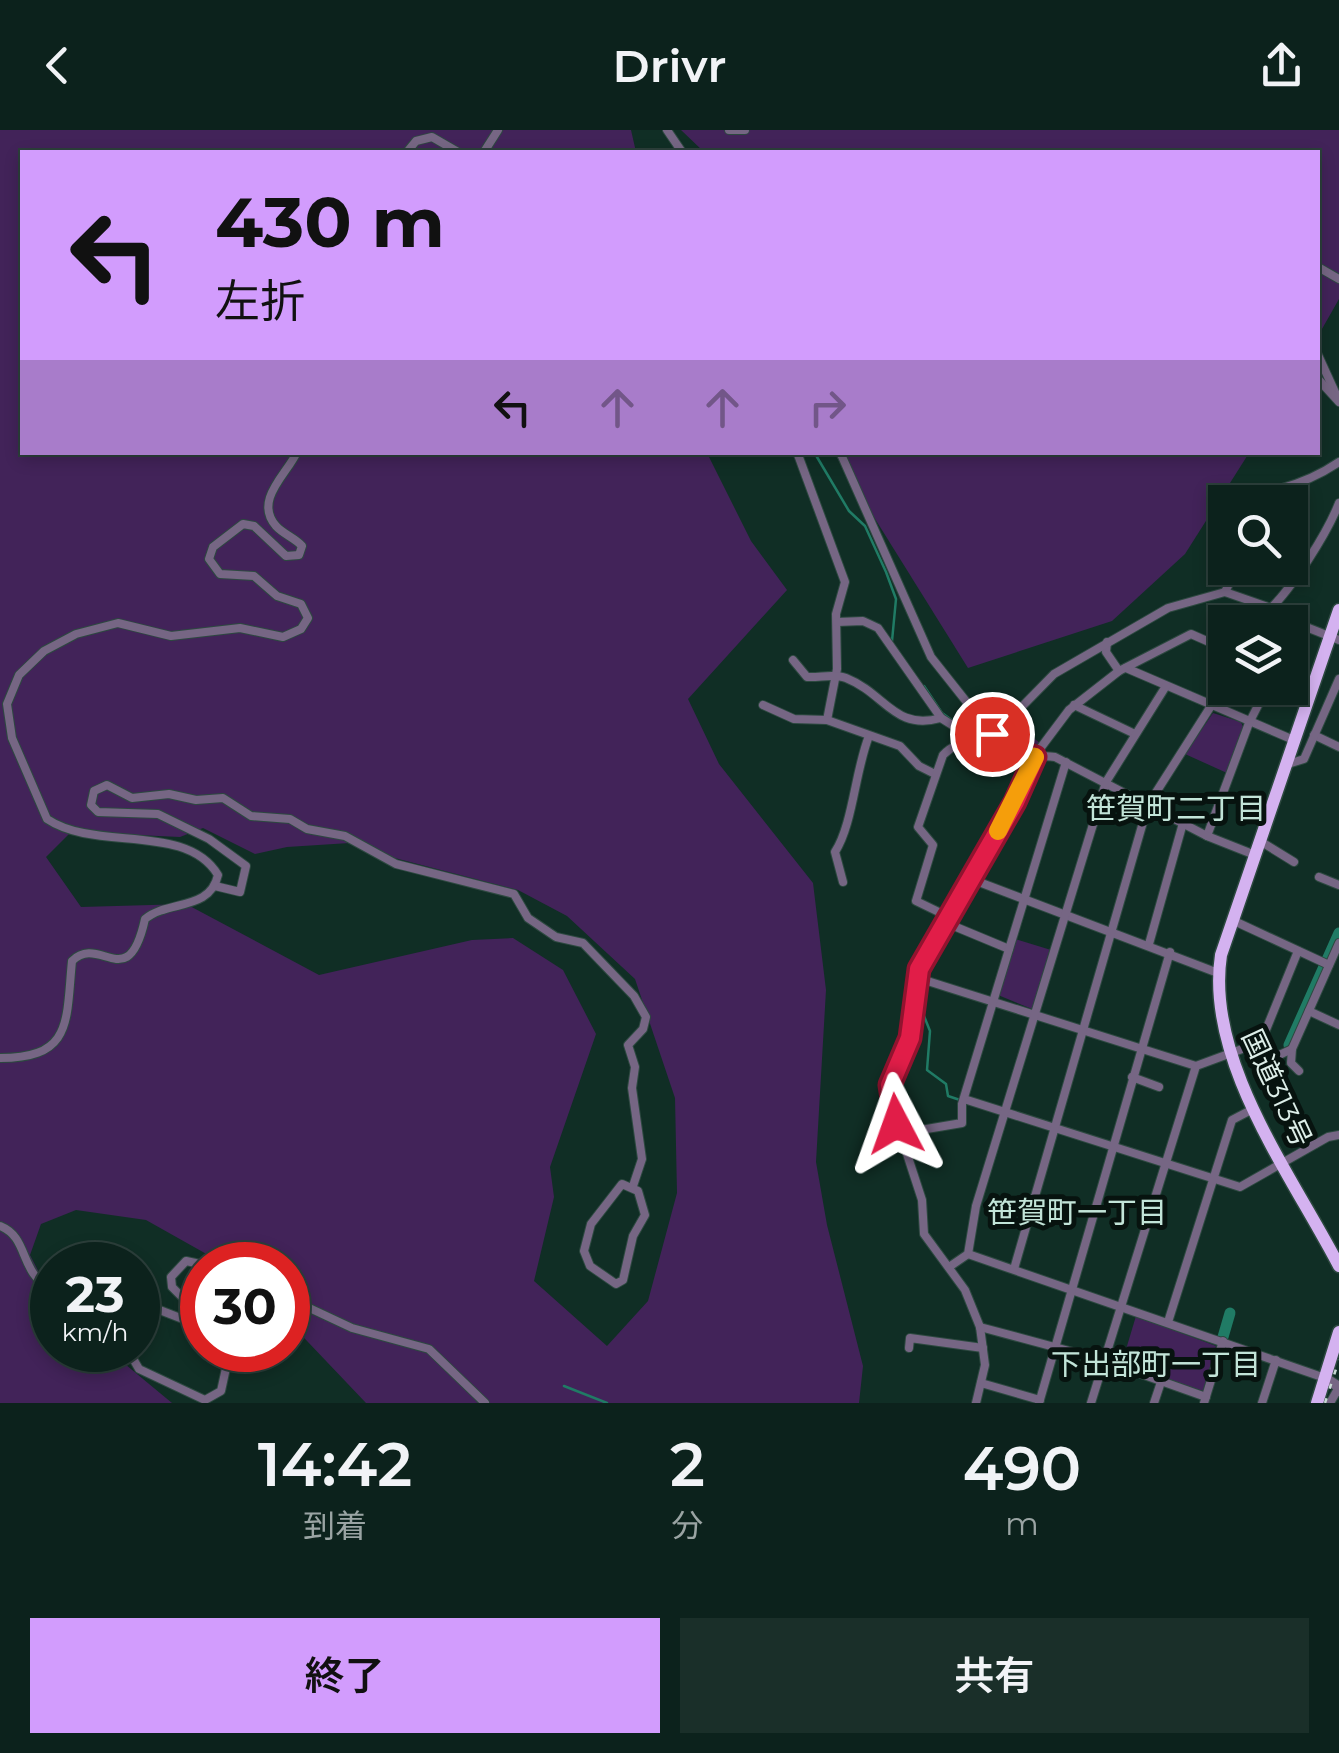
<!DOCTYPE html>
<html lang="ja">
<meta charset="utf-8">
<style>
:root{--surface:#0c221c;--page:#1a2f29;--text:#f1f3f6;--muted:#9aa4a3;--line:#2c3f3b;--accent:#d29cfd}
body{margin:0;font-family:Montserrat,"Noto Sans JP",sans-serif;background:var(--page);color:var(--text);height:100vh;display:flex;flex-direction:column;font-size:38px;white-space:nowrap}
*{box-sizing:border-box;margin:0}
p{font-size:32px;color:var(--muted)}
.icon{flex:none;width:55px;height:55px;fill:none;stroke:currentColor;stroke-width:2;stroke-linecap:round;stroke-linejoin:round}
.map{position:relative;height:1273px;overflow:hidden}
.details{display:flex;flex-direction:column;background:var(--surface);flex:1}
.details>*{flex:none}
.hud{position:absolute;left:20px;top:20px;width:1300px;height:305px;border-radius:0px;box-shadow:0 5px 15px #0003,0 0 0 2px var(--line);background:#d29cfd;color:#111;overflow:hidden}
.tools{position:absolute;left:1208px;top:355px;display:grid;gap:20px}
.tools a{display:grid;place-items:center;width:100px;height:100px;border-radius:0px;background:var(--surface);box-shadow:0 5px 15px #0003,0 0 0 2px var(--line);font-size:50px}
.speed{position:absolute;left:30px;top:1112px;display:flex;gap:20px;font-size:50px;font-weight:700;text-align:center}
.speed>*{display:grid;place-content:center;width:130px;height:130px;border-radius:50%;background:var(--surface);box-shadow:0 5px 15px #0003,0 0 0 2px var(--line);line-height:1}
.speed small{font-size:25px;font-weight:400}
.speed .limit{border:15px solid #d22;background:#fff;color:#111}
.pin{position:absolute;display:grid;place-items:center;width:85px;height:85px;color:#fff;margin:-42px;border:5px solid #fff;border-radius:50%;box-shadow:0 2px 10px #0007}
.me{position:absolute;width:110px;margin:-55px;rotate:356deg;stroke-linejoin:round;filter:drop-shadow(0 0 8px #0008)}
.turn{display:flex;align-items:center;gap:35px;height:210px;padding:0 30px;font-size:45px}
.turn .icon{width:130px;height:130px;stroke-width:2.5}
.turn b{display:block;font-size:70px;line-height:85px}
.lanes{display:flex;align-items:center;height:95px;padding:0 30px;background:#0003;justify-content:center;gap:50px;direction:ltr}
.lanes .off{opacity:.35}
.eta{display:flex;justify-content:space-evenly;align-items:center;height:170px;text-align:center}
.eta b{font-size:60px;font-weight:600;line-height:70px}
.cta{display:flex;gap:20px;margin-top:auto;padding:20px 30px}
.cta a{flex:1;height:115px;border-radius:0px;background:var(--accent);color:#111;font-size:40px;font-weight:600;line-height:115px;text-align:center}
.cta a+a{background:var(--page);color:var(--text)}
header{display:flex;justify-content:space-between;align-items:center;height:130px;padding:0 30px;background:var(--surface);font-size:45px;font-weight:600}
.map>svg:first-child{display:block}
</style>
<header><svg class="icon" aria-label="back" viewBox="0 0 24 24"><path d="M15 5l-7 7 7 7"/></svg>Drivr<svg class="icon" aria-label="share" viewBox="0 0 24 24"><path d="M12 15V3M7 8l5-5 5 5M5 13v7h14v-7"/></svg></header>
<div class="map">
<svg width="1339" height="1273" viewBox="0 0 1339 1273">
<rect width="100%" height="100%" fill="#102e25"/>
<!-- green -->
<g fill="#422359" fill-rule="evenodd">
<path d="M0,0H631L636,22H22V322L707,323L751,411L787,460L688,569L719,634L813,753L826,860L816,1032L827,1095L863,1236L859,1273H366L288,1191V1135H226L146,1090L76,1080L41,1094L30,1125L52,1168V1220H108L172,1273H0ZM203,698L255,724L287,717L365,712L387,726L518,760L567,786L635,849L675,968L677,1063L648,1171L607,1216L534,1151L554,1067L550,1037L596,904L563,840L513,808L472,810L319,845L186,774L81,777L46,727L71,702L180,707Z"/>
<polygon points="681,0 1339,0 1339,169 1318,206 1318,22 704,22"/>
<polygon points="834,323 1249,323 1185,424 1112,491 968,538"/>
<polygon points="1213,583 1241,592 1243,597 1227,643 1185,624"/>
<polygon points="1011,591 1040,613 1033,622 1020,620 995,605"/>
<polygon points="1015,809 1051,820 1032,879 998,865"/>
<polygon points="1136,1186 1216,1216 1203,1261 1121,1236"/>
</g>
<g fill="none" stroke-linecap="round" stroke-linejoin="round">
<!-- stream -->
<g stroke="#207b65" stroke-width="2.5">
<polyline points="814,322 849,381 865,396 886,442 896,469 892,511"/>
<polyline points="924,556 942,583 967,601"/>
<polyline points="988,727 1035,640"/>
<polyline points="924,844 931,824"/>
<polyline points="921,856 920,876 930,901 927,940 946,954 948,966 960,970"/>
<polyline points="564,1256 607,1273"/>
</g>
<!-- river -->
<g stroke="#207b65" stroke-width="11">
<polyline points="1289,915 1339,803"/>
<polyline points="1223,1207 1230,1183"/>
</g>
<defs>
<g id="minor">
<polyline points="667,0 682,22"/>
<polyline points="729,0 745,0"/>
<polyline points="407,22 416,11 432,7 458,22"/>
<polyline points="484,22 498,0"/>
<polyline points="1318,137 1339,149"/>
<polyline points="1318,225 1339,271"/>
<polyline points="1318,249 1339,272"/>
<polyline points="797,322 845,452 836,484 837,539 827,590"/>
<polyline points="840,322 931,527 992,604"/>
<path d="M1232,372C1247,361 1262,364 1279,359C1302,353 1320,345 1339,332"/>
<polyline points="1225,380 1220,386 1225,391"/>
<polyline points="1290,408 1309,424"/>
<polyline points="1225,462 1237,438"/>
<path d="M1270,479C1292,458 1327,404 1339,373"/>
<polyline points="837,492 863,491 878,498 941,588 976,610"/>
<polyline points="1107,512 1106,522 1119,541"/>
<polyline points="1290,512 1299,495"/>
<path d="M793,530L807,547C820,548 833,543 846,548C886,564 894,601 941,588"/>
<polyline points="1126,538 1296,611"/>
<polyline points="763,575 794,589 827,590 900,616 919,636 933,643"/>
<polyline points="1074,575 1135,604"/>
<polyline points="1314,605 1339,617"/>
<polyline points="989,610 1054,544 1168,478 1225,462 1268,477 1271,483 1339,510"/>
<polyline points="1288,634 1304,629 1339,549"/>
<polyline points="1207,706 1249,593 1267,558"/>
<polyline points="1260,711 1294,732"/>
<polyline points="1319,747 1339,755"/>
<polyline points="971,749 1218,843"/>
<path d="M843,752L835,722C853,694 855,641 869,606"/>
<polyline points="215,756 240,762 246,736 209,709 158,684 98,682 91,675 94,661 107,655 132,668 169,664 196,670 223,668 251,686 290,689 307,699 345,706 396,734 514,764 528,788 556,807 583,813 634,866 646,887 643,899 628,915 635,937 632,958 642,1029 633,1056"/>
<path d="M947,786L916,771L933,715L918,697L943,625C968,600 996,615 1024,625C1034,628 1044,625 1055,627L1207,706L1255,725"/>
<polyline points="1232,790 1329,835"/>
<polyline points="944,792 1009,819"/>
<polyline points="1149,814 1183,693"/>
<polyline points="1298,821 1261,912 1315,1014"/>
<polyline points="918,848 1196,936 1261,912"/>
<polyline points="1309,881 1339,895"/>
<polyline points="1292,919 1291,933 1299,941"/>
<path d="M0,928C73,928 66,891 72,831C100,803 128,866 145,789C168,770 210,781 218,745C186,692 96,722 47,689L12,608L7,574L19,545L44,521L76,504L118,493L171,506L240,498L283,507L301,499L308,488L301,474L277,466L254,446L220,444L209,429L213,417L243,394L254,396L286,426L299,425L302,416C295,408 283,404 276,396C253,370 288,343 297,322"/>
<polyline points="1271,929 1292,919 1339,813"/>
<polyline points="1132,947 1159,957"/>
<polyline points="964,969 1240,1057 1328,1007 1339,1005"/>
<polyline points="903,1003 962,993 962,974 1066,632"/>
<polygon points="622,1054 638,1061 645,1085 633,1106 623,1150 616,1154 590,1136 584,1121 591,1094"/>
<path d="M0,1096C30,1108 18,1142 52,1160"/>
<polyline points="968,1124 1325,1248"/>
<polyline points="949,1137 968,1124 976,1076 1106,652 1166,556"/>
<polyline points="1014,1139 1148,675 1225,554"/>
<polyline points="288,1168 352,1198 429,1219 485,1273"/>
<polyline points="157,1179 188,1191 202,1188"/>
<polyline points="202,1187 172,1157 171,1147 186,1131 205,1135"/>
<polyline points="1168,1192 1232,990 1253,979"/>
<polyline points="980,1197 1099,1229 1206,1267"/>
<polyline points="909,1218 910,1208 983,1218"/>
<polyline points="128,1220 139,1239 205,1270 221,1261 230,1220"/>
<polyline points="981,1253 1040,1270"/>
<polyline points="976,1273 985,1235 980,1197 965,1160 924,1104 922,1070 891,975 892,946 914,889 919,839 1015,672 1039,620 1069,580 1119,541 1191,504 1225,519"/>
<polyline points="1039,1273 1170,822"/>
<polyline points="1091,1273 1196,936"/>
<polyline points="1154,1273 1161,1252"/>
<polyline points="1204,1273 1223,1211"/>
<polyline points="1262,1273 1276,1230"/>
<polyline points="1330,1273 1339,1257"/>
</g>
<polyline id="tertiary" points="1325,1248 1339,1257"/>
<g id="trunk">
<path d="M1339,480L1221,825C1205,930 1291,1044 1339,1136"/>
<polyline points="1317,1273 1339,1202"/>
</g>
</defs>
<!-- minor casing -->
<use href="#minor" stroke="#2d4940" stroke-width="10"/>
<!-- tertiary casing -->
<use href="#tertiary" stroke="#2d4940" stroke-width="12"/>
<!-- trunk casing -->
<use href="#trunk" stroke="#2d4940" stroke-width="15"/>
<!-- minor -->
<use href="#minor" stroke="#766684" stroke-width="8"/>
<!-- tertiary -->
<use href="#tertiary" stroke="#766684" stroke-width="10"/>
<!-- trunk -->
<use href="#trunk" stroke="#d4b2f0" stroke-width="12"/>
<!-- rail -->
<polyline stroke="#c7d9d3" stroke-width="2.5" stroke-dasharray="5 10" stroke-linecap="butt" points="1325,1273 1339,1230"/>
</g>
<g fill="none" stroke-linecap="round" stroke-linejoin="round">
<defs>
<polyline id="route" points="896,994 890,955 910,908 919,839 1015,672 1035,627 988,610 992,604"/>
</defs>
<!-- route casing -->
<use href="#route" stroke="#92132f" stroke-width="25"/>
<!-- route -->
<use href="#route" stroke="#e11d48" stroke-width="18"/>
<!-- slow -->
<polyline stroke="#f59e0b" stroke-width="18" points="998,701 1035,627 1026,626"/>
</g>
<g text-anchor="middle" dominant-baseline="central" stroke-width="10" stroke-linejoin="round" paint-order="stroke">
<!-- street labels -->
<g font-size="28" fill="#ddeee8" stroke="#07130f">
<text transform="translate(1277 958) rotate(65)">国道313号</text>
</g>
<!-- neighbourhood labels -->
<g font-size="30" fill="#c2e4d8" stroke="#07130f">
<text x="1176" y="678">笹賀町二丁目</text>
<text x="1077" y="1082">笹賀町一丁目</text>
<text x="1156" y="1234">下出部町一丁目</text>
</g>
</g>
</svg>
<div class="tools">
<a><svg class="icon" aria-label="search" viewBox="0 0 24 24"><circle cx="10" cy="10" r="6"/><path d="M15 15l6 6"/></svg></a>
<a><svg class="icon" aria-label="layers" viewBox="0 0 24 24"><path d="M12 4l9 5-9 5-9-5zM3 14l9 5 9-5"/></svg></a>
</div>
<div class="speed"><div>23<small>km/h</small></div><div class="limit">30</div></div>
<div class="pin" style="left:992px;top:604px;background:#d93025"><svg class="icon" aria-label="arrive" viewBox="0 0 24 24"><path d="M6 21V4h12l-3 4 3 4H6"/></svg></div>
<svg class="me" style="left:896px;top:994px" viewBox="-20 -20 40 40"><path d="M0-17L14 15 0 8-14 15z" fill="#e11d48" stroke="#fff" stroke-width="4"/></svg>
<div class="hud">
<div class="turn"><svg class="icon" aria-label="left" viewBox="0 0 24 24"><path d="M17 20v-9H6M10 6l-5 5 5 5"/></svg><div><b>430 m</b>左折</div></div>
<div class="lanes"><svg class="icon" aria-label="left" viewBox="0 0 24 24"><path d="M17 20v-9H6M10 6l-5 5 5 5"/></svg><svg class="icon off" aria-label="ahead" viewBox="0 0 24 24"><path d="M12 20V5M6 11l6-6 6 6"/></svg><svg class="icon off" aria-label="ahead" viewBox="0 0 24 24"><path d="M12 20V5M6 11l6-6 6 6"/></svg><svg class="icon off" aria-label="right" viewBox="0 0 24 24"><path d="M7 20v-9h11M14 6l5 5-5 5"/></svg></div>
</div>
</div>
<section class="details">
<div class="eta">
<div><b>14:42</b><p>到着</p></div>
<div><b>2</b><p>分</p></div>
<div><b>490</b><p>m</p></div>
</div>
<div class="cta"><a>終了</a><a>共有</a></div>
</section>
